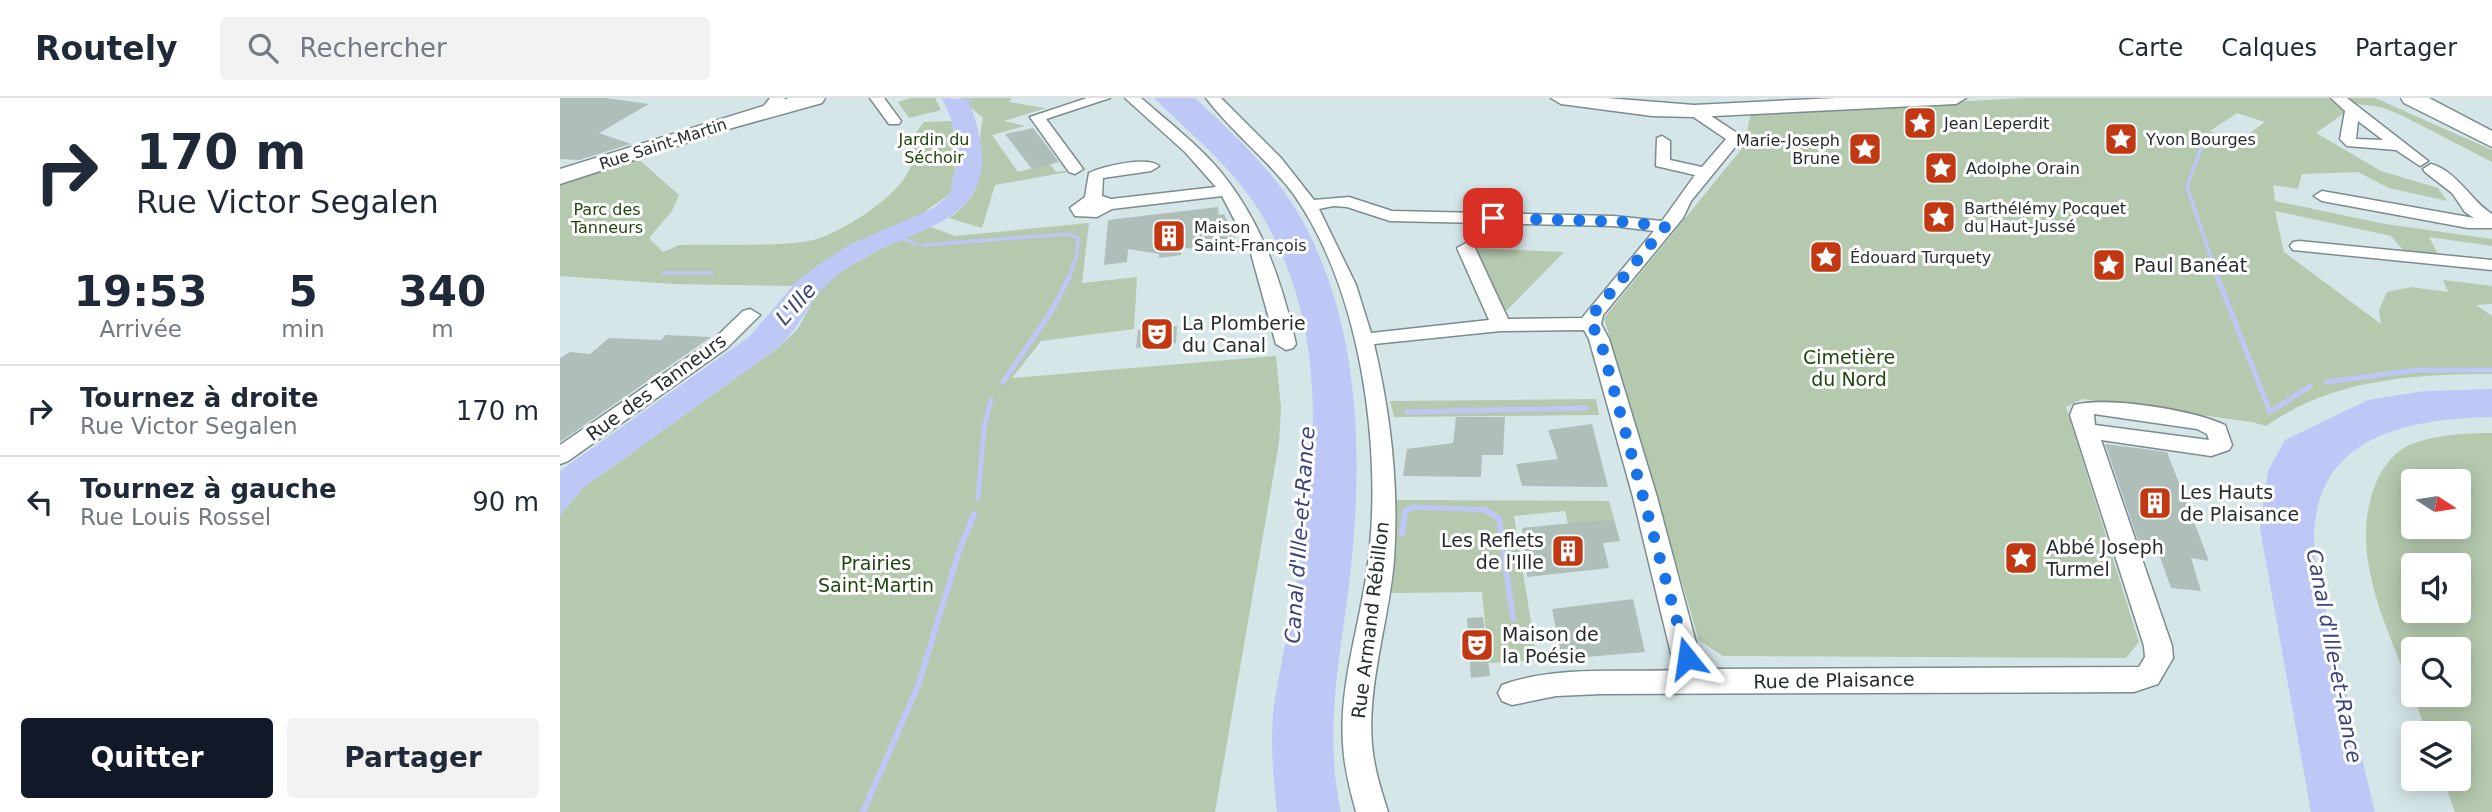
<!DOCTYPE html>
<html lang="fr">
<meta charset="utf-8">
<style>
:root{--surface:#fff;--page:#f2f2f3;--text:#1f2937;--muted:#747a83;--line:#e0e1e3;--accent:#111827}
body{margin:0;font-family:"DejaVu Sans",sans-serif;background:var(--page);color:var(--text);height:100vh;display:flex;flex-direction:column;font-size:26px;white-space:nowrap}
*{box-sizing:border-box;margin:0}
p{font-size:23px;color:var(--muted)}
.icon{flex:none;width:38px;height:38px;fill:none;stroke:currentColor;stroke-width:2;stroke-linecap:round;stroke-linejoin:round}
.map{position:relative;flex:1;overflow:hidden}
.side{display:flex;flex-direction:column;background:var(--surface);width:560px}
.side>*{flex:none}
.hud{background:#fff;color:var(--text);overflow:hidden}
.needle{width:46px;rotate:102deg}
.tools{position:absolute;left:1841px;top:371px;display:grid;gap:14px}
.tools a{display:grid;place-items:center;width:70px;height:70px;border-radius:7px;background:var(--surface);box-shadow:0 4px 18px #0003;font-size:35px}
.pin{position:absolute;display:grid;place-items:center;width:60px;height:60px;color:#fff;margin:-30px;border-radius:14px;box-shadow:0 4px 10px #0006}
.me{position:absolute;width:77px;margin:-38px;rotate:345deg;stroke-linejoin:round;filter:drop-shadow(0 0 5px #0008)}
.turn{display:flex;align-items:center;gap:24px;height:147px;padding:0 21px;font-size:32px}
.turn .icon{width:91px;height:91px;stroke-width:2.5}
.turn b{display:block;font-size:49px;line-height:60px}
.eta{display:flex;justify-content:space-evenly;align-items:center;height:119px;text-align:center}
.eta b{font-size:42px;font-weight:700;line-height:49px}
.cta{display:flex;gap:14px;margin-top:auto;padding:14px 21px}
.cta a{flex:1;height:80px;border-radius:7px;background:var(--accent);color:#fff;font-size:28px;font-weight:700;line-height:80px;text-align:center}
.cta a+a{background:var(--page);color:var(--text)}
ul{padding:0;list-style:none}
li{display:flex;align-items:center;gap:21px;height:91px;padding:0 21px;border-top:2px solid var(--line)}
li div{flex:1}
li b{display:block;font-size:26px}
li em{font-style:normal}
header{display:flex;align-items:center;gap:42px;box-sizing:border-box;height:98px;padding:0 35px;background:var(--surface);border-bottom:2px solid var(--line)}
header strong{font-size:33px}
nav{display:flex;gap:38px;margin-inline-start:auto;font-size:24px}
.search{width:490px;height:63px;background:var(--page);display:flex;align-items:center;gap:18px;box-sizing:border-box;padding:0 24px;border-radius:7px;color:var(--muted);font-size:26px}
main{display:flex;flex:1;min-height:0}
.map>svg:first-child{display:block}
</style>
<header>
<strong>Routely</strong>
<div class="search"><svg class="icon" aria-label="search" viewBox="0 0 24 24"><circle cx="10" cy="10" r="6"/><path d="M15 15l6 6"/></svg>Rechercher</div>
<nav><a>Carte</a><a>Calques</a><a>Partager</a></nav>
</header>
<main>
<section class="side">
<div class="hud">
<div class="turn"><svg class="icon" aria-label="right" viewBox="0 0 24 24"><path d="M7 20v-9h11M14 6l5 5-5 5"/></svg><div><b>170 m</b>Rue Victor Segalen</div></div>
</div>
<div class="eta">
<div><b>19:53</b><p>Arrivée</p></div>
<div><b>5</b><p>min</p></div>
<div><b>340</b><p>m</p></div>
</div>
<ul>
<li><svg class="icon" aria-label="right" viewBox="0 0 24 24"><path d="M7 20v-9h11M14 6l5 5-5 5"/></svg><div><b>Tournez à droite</b><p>Rue Victor Segalen</p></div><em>170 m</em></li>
<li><svg class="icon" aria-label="left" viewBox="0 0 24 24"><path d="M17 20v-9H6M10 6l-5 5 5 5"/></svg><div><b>Tournez à gauche</b><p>Rue Louis Rossel</p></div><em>90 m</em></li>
</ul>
<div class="cta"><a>Quitter</a><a>Partager</a></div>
</section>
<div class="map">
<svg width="1932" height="714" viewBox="0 0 1932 714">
<rect width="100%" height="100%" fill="#d5e6e9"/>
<!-- green -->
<g fill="#b4c9ad" fill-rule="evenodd">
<polygon points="351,0 375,0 381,12 349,20 338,4"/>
<path d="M400,0H452L449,4L486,10L444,23L465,28L432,37L458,74L490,66L496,74L530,70L435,87L422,130L389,120C435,89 413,61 423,20Z"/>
<path d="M1465,0H1815L1932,52V64L1843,18L1821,9L1797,6L1756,35L1821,73L1878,90L1887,103L1829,90L1798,74L1742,76L1738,91L1713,87L1715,103L1825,126L1932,141V148L1869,139L1878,156L1845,154L1831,138L1715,113L1724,154L1821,226L1819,212L1827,194L1851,189L1888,194L1883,182L1932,188V206L1916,207L1932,218V276C1854,276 1772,281 1706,328L1692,324L1522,301L1506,309L1579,544L1566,560L1163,558L1139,542L1044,220L1184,48L1191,15ZM1677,15L1705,24L1679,43L1650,33Z"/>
<path d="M392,23L398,56L390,96L360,117L289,147L232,188L113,186L0,178V85L76,59L119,97L112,113L89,140L103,154L119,147C161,146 207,149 249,143C278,138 350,93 352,62C352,53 346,45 342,37H354L364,24Z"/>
<polygon points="529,125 522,185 577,179 574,231 481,243 452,280 716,258 721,310 719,345 655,714 0,714 0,417 23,390 219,249 237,232 258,194 278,175 325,148 371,129 395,138"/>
<polygon points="915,150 1004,154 945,214"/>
<polygon points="1036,301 1039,317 834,319 830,303"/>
<path d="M1932,335V714H1895L1883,681H1899V635H1867L1853,597H1899V551H1853V597C1828,530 1787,456 1816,385C1821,372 1831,359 1842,351C1866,337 1905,335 1932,335ZM1899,383V429H1853V383ZM1853,467H1899V513H1853Z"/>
<polygon points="835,402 1049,403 1054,421 1008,426 1005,413 954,418 977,562 929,565 922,494 830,495"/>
</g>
<!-- water -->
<g fill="#bdc8f7">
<path d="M382,0L415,2L409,4C459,134 354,120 280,175C253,194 243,226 219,249L23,390L0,417V373L190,238L236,184L258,167L289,147L374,110L390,96L398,56L392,23Z"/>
<path d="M594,0H635C669,32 710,69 735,110C802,221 804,361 789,487C779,564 764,637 781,714H717C713,677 710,643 714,606C743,443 793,258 696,108C668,65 629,35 594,0Z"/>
<path d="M1932,291V319C1845,321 1753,338 1754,445C1755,477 1766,512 1774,544C1788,601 1801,657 1815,714H1751L1700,431L1708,373L1725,342L1808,302L1865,293Z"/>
</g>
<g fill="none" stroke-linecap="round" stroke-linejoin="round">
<!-- stream-far2 -->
<g stroke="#bdc8f7" stroke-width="3.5">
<polyline points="1650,40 1641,50 1627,89 1658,180"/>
<polyline points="336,138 356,146"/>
<polyline points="363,147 508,136 518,140 517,156 509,180"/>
<polyline points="103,175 152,175"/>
</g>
<!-- stream-far1 -->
<g stroke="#bdc8f7" stroke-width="5">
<polyline points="1657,178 1710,314 1750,288"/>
<polyline points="443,284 491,214 510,178"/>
<polyline points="1767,284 1856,272 1932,272"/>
<polyline points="847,314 1026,310"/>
<polyline points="418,400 424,330 431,302"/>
<polyline points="846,412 853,409 926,412"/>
</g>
<!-- stream -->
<g stroke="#bdc8f7" stroke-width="6">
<polyline points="923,411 939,420 953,521"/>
<polyline points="842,436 845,413 850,411"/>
<polyline points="303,714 358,588 399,453 414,416"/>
</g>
</g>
<!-- building -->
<g fill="#aebeb8">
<polygon points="0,0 46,0 89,6 39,35 71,46 19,62 0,61"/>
<polygon points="473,30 487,48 499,64 472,71 445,36"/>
<polygon points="658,109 659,117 664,116 681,153 659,155 658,152 621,150 621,157 599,160 599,156 568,151 567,164 544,167 548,122"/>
<polygon points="617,228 616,245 576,250 578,232"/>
<polygon points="106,237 151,239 0,344 0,260 10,254 30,256 49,240 101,242"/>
<polygon points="896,319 945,319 943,357 922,357 921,379 843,378 847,351 893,345"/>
<polygon points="1032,326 1048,389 962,388 956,366 998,361 988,332"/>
<polygon points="1545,346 1607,354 1649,463 1631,460 1641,493 1611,490 1600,459 1583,457"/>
<polygon points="1054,421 1060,443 1043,445 1049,470 967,479 962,430"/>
<polygon points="1073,501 1085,554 1002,561 992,511"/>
<polygon points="923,519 930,578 911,580 907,520"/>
</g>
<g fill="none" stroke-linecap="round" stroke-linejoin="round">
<defs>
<g id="street">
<polygon points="210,0 225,0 211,17 201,17 199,14"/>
<polygon points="310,0 324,0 341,23 339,26 329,26"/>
<polygon points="527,0 550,0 486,21 523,71 515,76 509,74 470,19"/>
<path d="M565,0H581C605,21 631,41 653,65C699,116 721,180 736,246L733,250L726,252L716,246L690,152L662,98L552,111L537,119L515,118L510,110L525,99L529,75C543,68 588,58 599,68L591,73L543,80L542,98L551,101L656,89L625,54Z"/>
<path d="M646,0H661L721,60L754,102L789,99L832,113L1053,118L1102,123L1135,77L1096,68L1097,40L1102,38L1110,43V62L1142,69L1166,41L1129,16V10H1139L1180,37V43L1131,103L1123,120L1043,217L1041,226L1049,241L1097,399L1143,571L1579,569L1585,559L1584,548L1510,317L1514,307C1547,298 1633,312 1665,327L1672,347L1669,352L1651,358L1541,342L1612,548L1613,560L1598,586L1574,594L1041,596L996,598L952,607L942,603L938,595L942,587C998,567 1057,575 1115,572L1073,399L1029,241L1024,232L941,233L814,246C831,317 839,390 834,462C829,524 807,585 812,647C814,670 821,692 828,714H796C790,692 784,669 783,646C779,588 799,530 807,473C824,356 802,192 732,94C706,60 672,34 646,0ZM773,108L787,109L830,123L1053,128L1094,133L1022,220L948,221L915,150L906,145L897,150L929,222L811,235L796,187L759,111ZM1534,316L1637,331L1647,336L1649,342L1535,327Z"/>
<path d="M1771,0H1787L1868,63L1860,68L1836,52L1787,48L1780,41L1785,13ZM1798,23L1823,42L1796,41Z"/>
<path d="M1871,66C1897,73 1911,103 1932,116V130H1908L1762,103L1754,98L1762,93L1914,120L1905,114L1892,95L1865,74L1863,71Z"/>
<polygon points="1739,143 1932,162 1932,172 1733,152 1730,148 1733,144"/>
<polygon points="190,211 200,217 167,250 8,363 0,366 0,347 153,242 183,213"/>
</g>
<polygon id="secondary" points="991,0 1046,0 1134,7 1276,0 1406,0 1396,6 1134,19 1092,18 1001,6"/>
<g id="primary">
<polygon points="229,0 265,0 262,5 172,30 0,86 0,71"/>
<polygon points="1841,0 1869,0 1932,33 1932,49 1844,5"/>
</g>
</defs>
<!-- street casing -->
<use href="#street" stroke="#7c8c8e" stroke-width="3"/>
<!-- secondary casing -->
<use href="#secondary" stroke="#7c8c8e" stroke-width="3"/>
<!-- primary casing -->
<use href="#primary" stroke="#7c8c8e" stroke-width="3"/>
<!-- street -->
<use href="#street" fill="#fff" fill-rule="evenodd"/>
<!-- secondary -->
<use href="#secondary" fill="#fff" fill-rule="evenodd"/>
<!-- primary -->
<use href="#primary" fill="#fff" fill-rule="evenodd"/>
</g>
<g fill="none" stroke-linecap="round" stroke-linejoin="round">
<!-- route -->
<polyline stroke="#1a73e8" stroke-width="12" stroke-dasharray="0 21.6" points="933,120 1071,124 1105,129 1033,216 1031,226 1040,241 1127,560"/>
</g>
<!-- icons -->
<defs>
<symbol id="sight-square" viewBox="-11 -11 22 22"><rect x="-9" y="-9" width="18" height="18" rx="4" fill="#c23812" stroke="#fff"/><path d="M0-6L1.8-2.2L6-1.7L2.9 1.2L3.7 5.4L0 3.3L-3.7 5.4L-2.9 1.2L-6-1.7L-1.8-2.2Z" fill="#fff"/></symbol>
<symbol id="building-square" viewBox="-11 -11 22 22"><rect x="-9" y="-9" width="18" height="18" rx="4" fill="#c23812" stroke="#fff"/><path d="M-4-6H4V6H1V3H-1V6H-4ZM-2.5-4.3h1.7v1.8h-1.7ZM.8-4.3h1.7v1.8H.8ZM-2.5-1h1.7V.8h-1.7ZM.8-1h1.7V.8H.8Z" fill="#fff"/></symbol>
<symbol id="theatre-square" viewBox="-11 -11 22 22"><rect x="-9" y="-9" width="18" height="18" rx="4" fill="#c23812" stroke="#fff"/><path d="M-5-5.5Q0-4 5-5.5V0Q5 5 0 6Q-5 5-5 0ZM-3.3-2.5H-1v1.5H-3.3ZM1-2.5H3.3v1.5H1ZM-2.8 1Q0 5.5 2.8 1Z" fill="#fff"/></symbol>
</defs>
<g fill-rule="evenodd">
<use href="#sight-square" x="1341" y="6" width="38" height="38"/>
<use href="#sight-square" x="1542" y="22" width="38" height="38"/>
<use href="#sight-square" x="1286" y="32" width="38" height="38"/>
<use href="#sight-square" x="1362" y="51" width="38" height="38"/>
<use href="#sight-square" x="1360" y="100" width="38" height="38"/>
<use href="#building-square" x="590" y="119" width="38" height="38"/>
<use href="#sight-square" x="1247" y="140" width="38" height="38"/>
<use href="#sight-square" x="1530" y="148" width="38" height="38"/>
<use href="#theatre-square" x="578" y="217" width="38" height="38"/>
<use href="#building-square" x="1576" y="386" width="38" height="38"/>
<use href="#building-square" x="989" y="434" width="38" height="38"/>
<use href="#sight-square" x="1442" y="441" width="38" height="38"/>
<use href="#theatre-square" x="898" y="528" width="38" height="38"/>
</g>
<g text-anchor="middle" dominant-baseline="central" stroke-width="6" stroke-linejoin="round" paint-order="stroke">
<!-- far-poi labels -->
<g font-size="16" fill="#262d2e" stroke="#fff" text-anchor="start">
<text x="1384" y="25">Jean Leperdit</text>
<text x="1586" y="41">Yvon Bourges</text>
<text x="1280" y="42" text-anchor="end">Marie-Joseph<tspan x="1280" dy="18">Brune</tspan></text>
<text x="1406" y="70">Adolphe Orain</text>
<text x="1404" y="110">Barthélémy Pocquet<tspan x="1404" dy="18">du Haut-Jussé</tspan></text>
<text x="634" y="129">Maison<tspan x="634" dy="18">Saint-François</tspan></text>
<text x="1290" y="159">Édouard Turquety</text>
</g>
<!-- far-park labels -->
<g font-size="16" fill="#1f470d" stroke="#fff">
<text x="374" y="41">Jardin du<tspan x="374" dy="18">Séchoir</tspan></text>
<text x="47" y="111">Parc des<tspan x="47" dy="18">Tanneurs</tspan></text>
</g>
<!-- far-street labels -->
<g font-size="16" fill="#262d2e" stroke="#fff">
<text transform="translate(103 46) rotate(-18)">Rue Saint-Martin</text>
</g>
<!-- poi labels -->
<g font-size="19" fill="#262d2e" stroke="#fff" text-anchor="start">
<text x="1574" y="167">Paul Banéat</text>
<text x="622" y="225">La Plomberie<tspan x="622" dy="22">du Canal</tspan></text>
<text x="1620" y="394">Les Hauts<tspan x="1620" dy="22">de Plaisance</tspan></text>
<text x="984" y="442" text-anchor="end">Les Reflets<tspan x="984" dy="22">de l'Ille</tspan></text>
<text x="1486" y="449">Abbé Joseph<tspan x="1486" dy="22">Turmel</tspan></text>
<text x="942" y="536">Maison de<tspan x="942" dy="22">la Poésie</tspan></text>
</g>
<!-- park labels -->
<g font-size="19" fill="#1f470d" stroke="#fff">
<text x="1289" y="259">Cimetière<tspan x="1289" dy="22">du Nord</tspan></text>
<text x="316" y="465">Prairies<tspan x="316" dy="22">Saint-Martin</tspan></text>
</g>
<!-- street labels -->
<g font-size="19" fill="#262d2e" stroke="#fff">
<text transform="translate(96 289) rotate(-36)">Rue des Tanneurs</text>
<text transform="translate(810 522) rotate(-83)">Rue Armand Rébillon</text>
<text transform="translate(1274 582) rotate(-1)">Rue de Plaisance</text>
</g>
<!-- water labels -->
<g font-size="21" font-style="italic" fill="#3c447e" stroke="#fff">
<text transform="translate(236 206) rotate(-48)">L'Ille</text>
<text transform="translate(740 437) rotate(-86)">Canal d'Ille-et-Rance</text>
<text transform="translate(1774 558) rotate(79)">Canal d'Ille-et-Rance</text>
</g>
</g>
</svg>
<div class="tools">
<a><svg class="needle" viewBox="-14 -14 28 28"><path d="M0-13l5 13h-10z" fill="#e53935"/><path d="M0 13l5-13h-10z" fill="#747a83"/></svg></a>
<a><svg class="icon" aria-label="sound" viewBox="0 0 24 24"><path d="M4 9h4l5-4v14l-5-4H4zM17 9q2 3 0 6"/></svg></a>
<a><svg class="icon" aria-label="search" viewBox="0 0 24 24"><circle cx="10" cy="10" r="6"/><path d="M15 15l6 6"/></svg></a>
<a><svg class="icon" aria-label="layers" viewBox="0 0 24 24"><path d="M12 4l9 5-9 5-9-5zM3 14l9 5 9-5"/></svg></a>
</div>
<div class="pin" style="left:933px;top:120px;background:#d93025"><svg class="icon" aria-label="arrive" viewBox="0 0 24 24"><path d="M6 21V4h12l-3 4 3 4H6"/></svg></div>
<svg class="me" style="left:1127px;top:560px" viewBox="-20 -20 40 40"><path d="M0-17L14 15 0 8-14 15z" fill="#1a73e8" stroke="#fff" stroke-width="4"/></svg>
</div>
</main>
